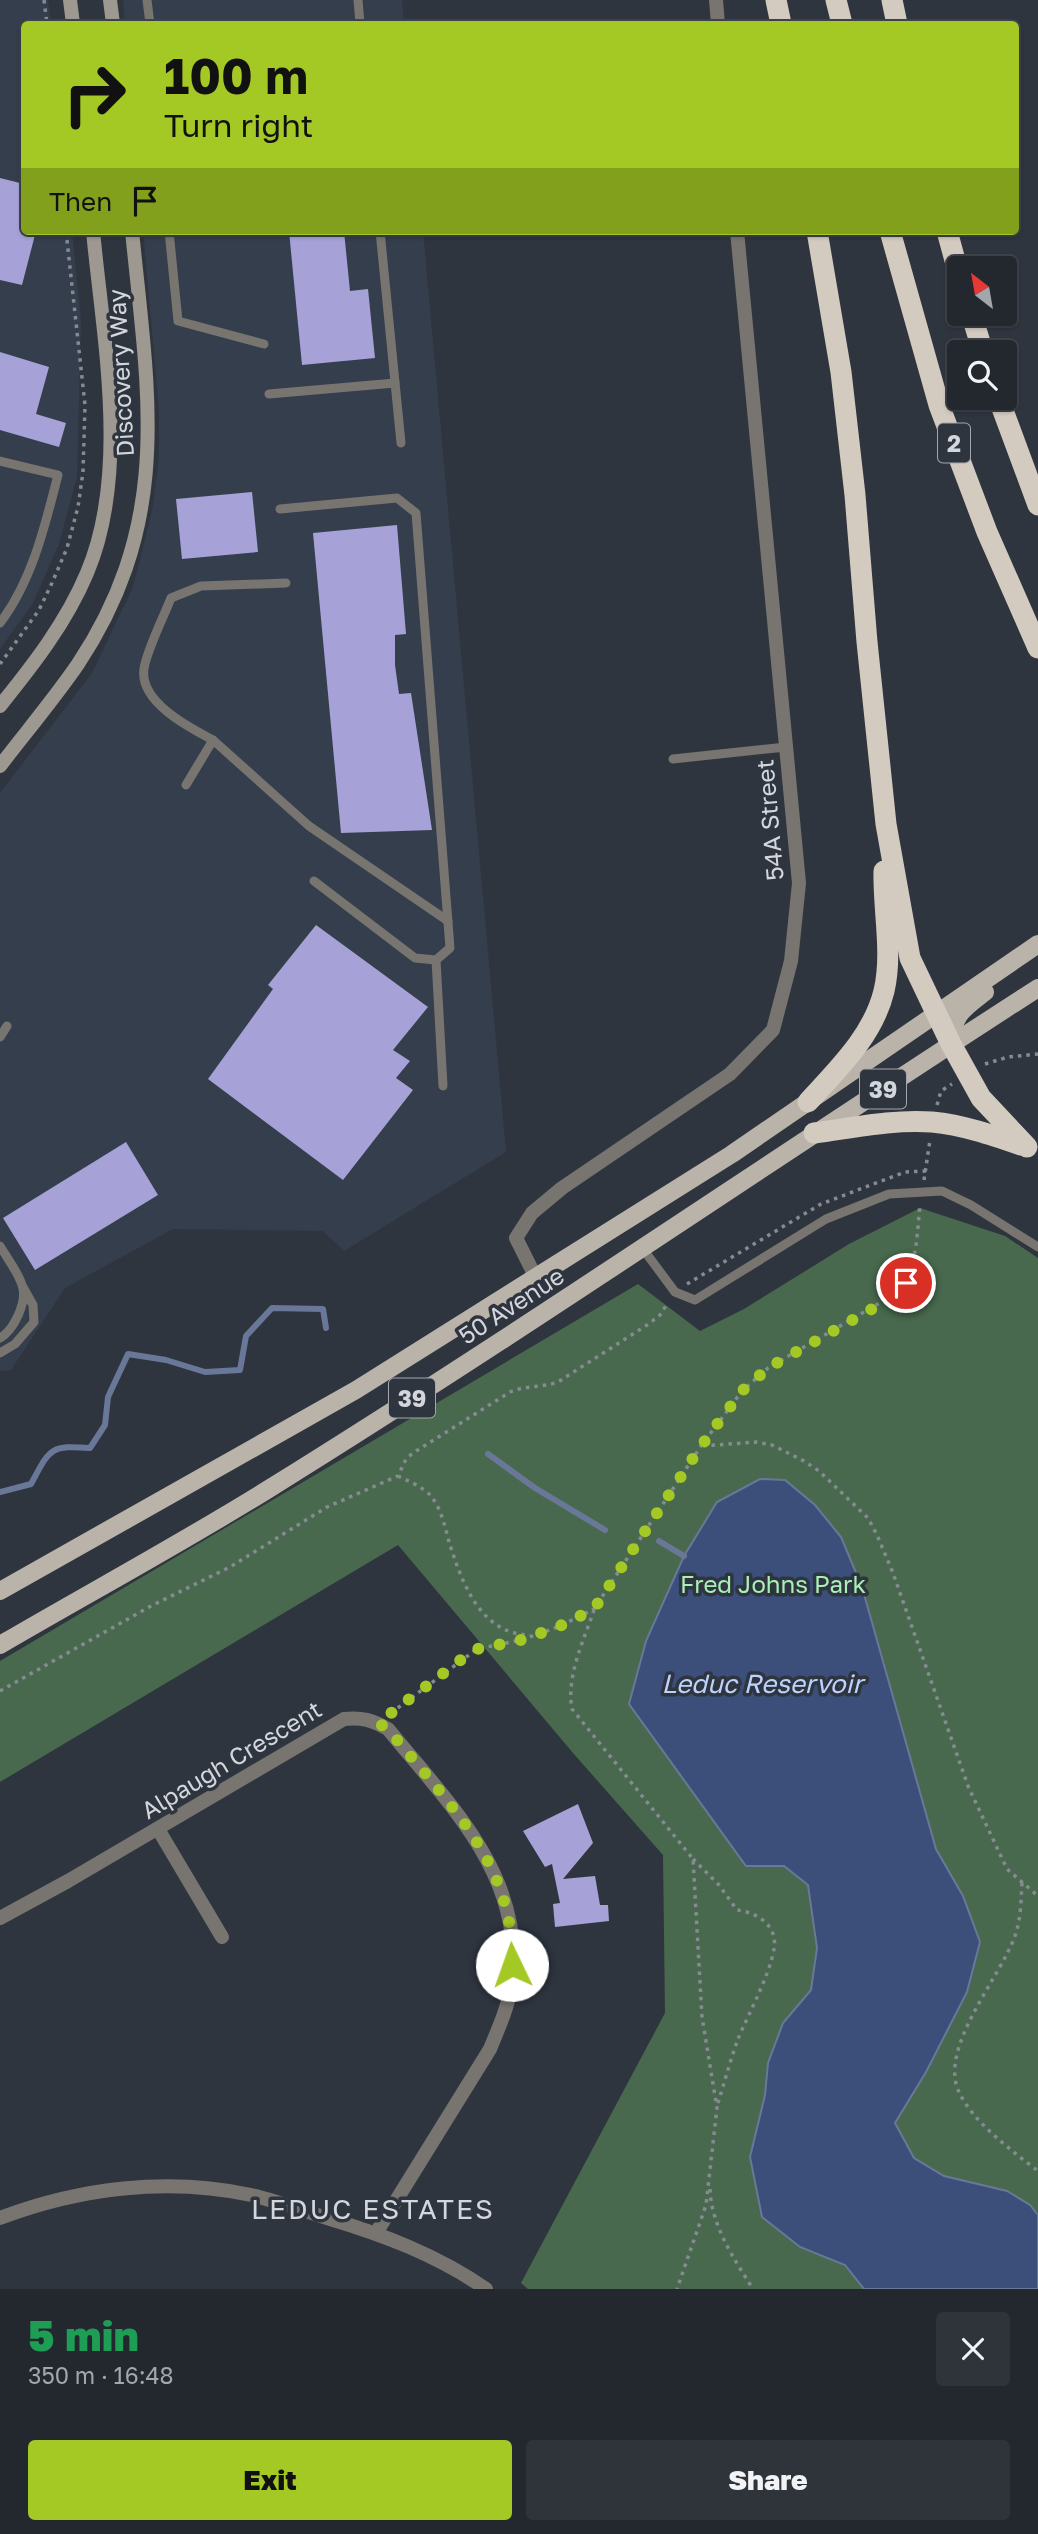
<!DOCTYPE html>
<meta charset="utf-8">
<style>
:root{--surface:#23282f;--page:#2f343b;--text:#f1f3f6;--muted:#a3a6aa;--line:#40444b;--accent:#a4c824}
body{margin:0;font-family:"Golos Text",sans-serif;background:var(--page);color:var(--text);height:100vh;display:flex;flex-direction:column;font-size:26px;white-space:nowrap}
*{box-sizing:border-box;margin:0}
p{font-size:23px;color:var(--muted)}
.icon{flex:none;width:38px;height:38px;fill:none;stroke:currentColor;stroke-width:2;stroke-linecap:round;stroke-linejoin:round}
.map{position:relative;height:2289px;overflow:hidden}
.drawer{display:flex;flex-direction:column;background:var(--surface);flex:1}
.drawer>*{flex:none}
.hud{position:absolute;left:21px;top:21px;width:998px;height:214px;border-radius:7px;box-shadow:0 2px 5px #0004,0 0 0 2px var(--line);background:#a4c824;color:#111;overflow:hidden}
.needle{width:46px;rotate:329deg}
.tools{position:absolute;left:947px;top:256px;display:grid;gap:14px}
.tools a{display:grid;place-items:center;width:70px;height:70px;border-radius:7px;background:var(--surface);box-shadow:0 2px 5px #0004,0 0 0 2px var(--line);font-size:35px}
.pin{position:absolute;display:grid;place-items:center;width:60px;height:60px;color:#fff;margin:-30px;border:4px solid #fff;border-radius:50%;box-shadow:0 2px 7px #0007}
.me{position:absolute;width:77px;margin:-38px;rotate:357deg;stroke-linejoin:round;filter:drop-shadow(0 0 5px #0008)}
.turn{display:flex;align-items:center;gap:24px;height:147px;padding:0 28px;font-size:32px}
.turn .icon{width:91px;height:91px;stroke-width:2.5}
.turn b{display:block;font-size:49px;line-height:60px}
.then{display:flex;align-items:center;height:66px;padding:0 28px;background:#0003;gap:14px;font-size:26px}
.round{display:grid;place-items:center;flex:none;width:74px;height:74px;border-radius:7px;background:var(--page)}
.head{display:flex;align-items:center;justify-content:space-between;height:119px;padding:0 28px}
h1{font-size:42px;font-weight:800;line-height:52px;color:#1e9e55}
.cta{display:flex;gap:14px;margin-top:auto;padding:14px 28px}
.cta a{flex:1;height:80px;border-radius:7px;background:var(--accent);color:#111;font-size:28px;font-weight:800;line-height:80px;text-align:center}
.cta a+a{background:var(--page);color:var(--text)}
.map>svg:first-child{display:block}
</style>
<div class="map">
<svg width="1038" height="2289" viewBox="0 0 1038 2289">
<rect width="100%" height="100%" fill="#2f353f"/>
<!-- built -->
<g fill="#353e4d">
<polygon points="0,0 48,0 51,24 24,24 24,231 72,231 81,321 77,477 59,544 33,603 0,649"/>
<polygon points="123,0 402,0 404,24 125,24"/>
<polygon points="143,231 423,231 506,1152 344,1251 323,1231 173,1229 65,1288 11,1370 0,1371 0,793 92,673 133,587 152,511 159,458 159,410"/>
</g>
<!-- green -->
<polygon fill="#48694d" points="920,1208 1005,1236 1038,1258 1038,2289 528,2289 521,2283 665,2013 663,1855 573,1753 398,1545 0,1782 0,1661 638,1284 700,1331 744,1309 849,1244"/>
<!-- water -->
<polygon fill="#3b4f7a" stroke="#697898" stroke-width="2" points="760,1479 785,1480 815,1505 841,1537 862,1587 936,1849 963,1896 980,1942 967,1992 926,2072 895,2123 914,2158 944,2176 1007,2191 1030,2205 1038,2215 1038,2289 864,2289 845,2265 800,2247 762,2217 750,2157 765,2095 768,2063 783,2023 811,1990 817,1948 808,1885 784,1866 746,1866 629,1704 646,1641 684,1556 717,1502"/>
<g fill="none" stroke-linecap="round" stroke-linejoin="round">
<!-- stream -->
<g stroke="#697898" stroke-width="6">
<polyline points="488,1454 535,1488 605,1530"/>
<path d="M0,1492L31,1484C50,1449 49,1445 90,1448L105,1425L108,1397L128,1354L166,1360L205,1372L240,1370L246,1336L272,1308L323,1309L326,1328"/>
<polyline points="659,1541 684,1556"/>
</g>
</g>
<!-- building -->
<g fill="#a6a2d7">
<polygon points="0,178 24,184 24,231 36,231 22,285 0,280"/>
<polygon points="289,231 344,231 350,291 368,289 375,358 302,365"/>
<polygon points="0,352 49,367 36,414 66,423 59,447 0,430"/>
<polygon points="252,492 258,552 182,559 176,499"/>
<polygon points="397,525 406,634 395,635 395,665 399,694 411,693 432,830 341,833 313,533"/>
<polygon points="316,925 428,1007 393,1050 410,1061 396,1078 413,1090 343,1180 208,1079 273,989 268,985"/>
<polygon points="126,1142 158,1195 35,1270 3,1218"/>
<polygon points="578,1804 593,1843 563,1879 595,1876 600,1905 608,1905 609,1921 555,1927 553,1904 560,1903 552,1864 545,1867 523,1831"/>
</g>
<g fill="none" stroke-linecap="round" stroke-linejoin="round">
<!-- path -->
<g stroke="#868b93" stroke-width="3.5" stroke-dasharray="3.5 5" stroke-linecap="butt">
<polyline points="44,0 47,24"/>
<polyline points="0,664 39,610 52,583 67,548 78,507 83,472 85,405 66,231"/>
<polyline points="985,1064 1008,1057 1038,1054"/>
<polyline points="937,1105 941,1091 952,1084"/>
<polyline points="924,1180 930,1140"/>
<polyline points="687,1284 821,1204 905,1172 926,1171"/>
<polyline points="703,1446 756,1442 772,1445 804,1461 819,1471 868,1518 877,1535 893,1573 968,1786 1007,1869 1038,1896"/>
<path d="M398,1476C408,1481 423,1487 430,1495C442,1509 445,1528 450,1545C463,1585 481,1634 530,1635"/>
<path d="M594,1610C584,1640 566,1676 572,1709L693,1859L702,2017L717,2108L706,2205L677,2289"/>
<path d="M0,1691L151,1606L230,1567L327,1507L398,1476L406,1459L413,1453L510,1392C526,1385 542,1388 558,1382L647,1325L660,1315L667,1304"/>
<path d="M391,1713L477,1649L521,1640L558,1627L594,1609L701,1446L742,1391L768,1368L900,1291C917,1268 917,1233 920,1205"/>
<path d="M693,1859L719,1885L737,1910C752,1912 770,1920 774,1937C779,1959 747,2016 738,2039C730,2061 724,2084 717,2106"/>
<path d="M1022,1883C1021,1900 1021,1919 1015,1936C1000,1978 938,2048 959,2092C973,2122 1012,2151 1038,2171"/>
<path d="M710,2189C711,2225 734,2259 753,2289"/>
</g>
<!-- lane -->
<g stroke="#787470" stroke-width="9">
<polyline points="147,0 150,24"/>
<polyline points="358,0 360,24"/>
<polyline points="169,231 178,321 264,344"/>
<polyline points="380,231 401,443"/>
<polyline points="269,394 395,383"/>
<path d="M0,461L58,475C45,526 32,581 0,623"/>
<polyline points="280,509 397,498 416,513 450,948 436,960 415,958 314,881"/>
<path d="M213,740C190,728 139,702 144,669C146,652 164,616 171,598L201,586L286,583"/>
<polyline points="673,759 786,747"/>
<polyline points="186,785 213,740 309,826 448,921"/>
<polyline points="436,960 443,1086"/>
<polyline points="0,1037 7,1026"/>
<path d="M0,1246C7,1258 18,1272 22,1285C28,1301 14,1330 0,1338"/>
<polyline points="643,1249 675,1292 695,1300 826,1219 889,1194 942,1191 971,1205 1038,1247"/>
<polyline points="0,1353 15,1344 34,1322 33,1305 23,1287"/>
</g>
<!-- street -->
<g stroke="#787470" stroke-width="14">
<polyline points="716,0 718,24"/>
<polyline points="535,1276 516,1238 532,1213 562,1188 730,1074 773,1030 791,961 799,883 737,231"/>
<polyline points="158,1829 222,1937"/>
<path d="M0,1918L68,1881L344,1719C362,1717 372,1720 388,1729C449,1804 525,1876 512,1982C509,2005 499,2027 490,2049L376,2233"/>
<path d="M0,2218C79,2188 167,2177 251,2195C276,2201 302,2210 327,2218C384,2235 437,2255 486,2289"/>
</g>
<!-- secondary -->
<g stroke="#9d9890" stroke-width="14">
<polyline points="70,0 73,24"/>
<polyline points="110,0 113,24"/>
<path d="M0,706C33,665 66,623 87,573C130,472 103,338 93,231"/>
<path d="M0,766C26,732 54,699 78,664C174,519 148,393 132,231"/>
</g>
<!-- primary -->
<g stroke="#bab3a9" stroke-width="18">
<path d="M951,1044C953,1014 963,1009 985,992"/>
<polyline points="0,1591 356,1390 732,1154 1038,944"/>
<path d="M0,1645C89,1593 180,1544 267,1490C528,1328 780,1154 1038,988"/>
</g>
<!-- highway -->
<g stroke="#d4cbc0" stroke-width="21">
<polyline points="776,0 781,24"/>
<polyline points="836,0 842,24"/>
<polyline points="892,0 897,24"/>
<polyline points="817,231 841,372 855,495 867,642 886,824 910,958 951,1044 981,1098 1027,1147"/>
<polyline points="890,231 939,405 987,532 1038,648"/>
<polyline points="947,231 959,275"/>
<polyline points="971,313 983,352"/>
<polyline points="998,397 1038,505"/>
<path d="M808,1102C838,1069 873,1036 884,991C893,953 883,910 884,871"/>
<path d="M814,1133C852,1128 893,1119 932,1122C963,1125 992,1135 1021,1145"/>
</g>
</g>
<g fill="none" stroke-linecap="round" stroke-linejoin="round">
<!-- route -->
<path stroke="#a4c824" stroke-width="12" stroke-dasharray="0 21.6" d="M512,1965C516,1865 446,1801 388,1729L378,1723L462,1659L477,1649L521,1640L558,1627L594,1609L701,1446L742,1391L768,1368L893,1297L906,1283"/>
</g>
<g text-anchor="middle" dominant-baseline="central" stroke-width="7" stroke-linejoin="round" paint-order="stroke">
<!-- shield labels -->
<g fill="#2f353f" stroke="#a2a6ae" stroke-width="2">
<rect x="938" y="423.5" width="32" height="39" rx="5"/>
<rect x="860" y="1069.5" width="46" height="39" rx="5"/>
<rect x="389" y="1378.5" width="46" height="39" rx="5"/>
</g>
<g font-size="23" font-weight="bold" fill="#d3d7dd">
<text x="954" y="443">2</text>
<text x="883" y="1089">39</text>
<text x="412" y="1398">39</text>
</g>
<!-- street labels -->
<g font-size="24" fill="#d3d7dd" stroke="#2f353f">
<text transform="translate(120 373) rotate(-93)">Discovery Way</text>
<text transform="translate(769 820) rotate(-95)">54A Street</text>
<text transform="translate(511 1305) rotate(-33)">50 Avenue</text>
<text transform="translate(231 1759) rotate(-31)">Alpaugh Crescent</text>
</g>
<!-- park labels -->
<g font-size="24" fill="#a9efb6" stroke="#2f353f">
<text x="773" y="1583">Fred Johns Park</text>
</g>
<!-- water labels -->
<g font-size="26" font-style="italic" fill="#bdd2fc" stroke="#2f353f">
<text x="762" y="1683">Leduc Reservoir</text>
</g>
<!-- quarter labels -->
<g font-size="28" letter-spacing="2" fill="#d3d7dd" stroke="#2f353f">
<text x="373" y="2208">LEDUC ESTATES</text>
</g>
</g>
</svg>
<div class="tools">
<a><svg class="needle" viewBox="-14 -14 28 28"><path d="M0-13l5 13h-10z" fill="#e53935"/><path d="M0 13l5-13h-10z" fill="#a3a6aa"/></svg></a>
<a><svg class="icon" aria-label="search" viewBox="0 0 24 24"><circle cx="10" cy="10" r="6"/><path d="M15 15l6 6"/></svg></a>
</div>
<div class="pin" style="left:906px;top:1283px;background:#d93025"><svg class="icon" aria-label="arrive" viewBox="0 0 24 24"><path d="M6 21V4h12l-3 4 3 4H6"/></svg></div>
<svg class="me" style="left:512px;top:1965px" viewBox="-20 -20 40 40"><circle r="19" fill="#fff"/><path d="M0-13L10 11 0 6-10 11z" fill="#a4c824"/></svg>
<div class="hud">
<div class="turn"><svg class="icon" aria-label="right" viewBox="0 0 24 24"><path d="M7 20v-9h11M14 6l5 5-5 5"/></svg><div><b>100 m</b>Turn right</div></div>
<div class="then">Then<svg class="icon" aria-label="arrive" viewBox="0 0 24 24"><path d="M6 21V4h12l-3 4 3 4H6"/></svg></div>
</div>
</div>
<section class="drawer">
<div class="head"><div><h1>5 min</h1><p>350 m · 16:48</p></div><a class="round"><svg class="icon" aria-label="close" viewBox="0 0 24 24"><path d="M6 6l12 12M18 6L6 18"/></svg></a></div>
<div class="cta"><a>Exit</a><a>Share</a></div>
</section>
